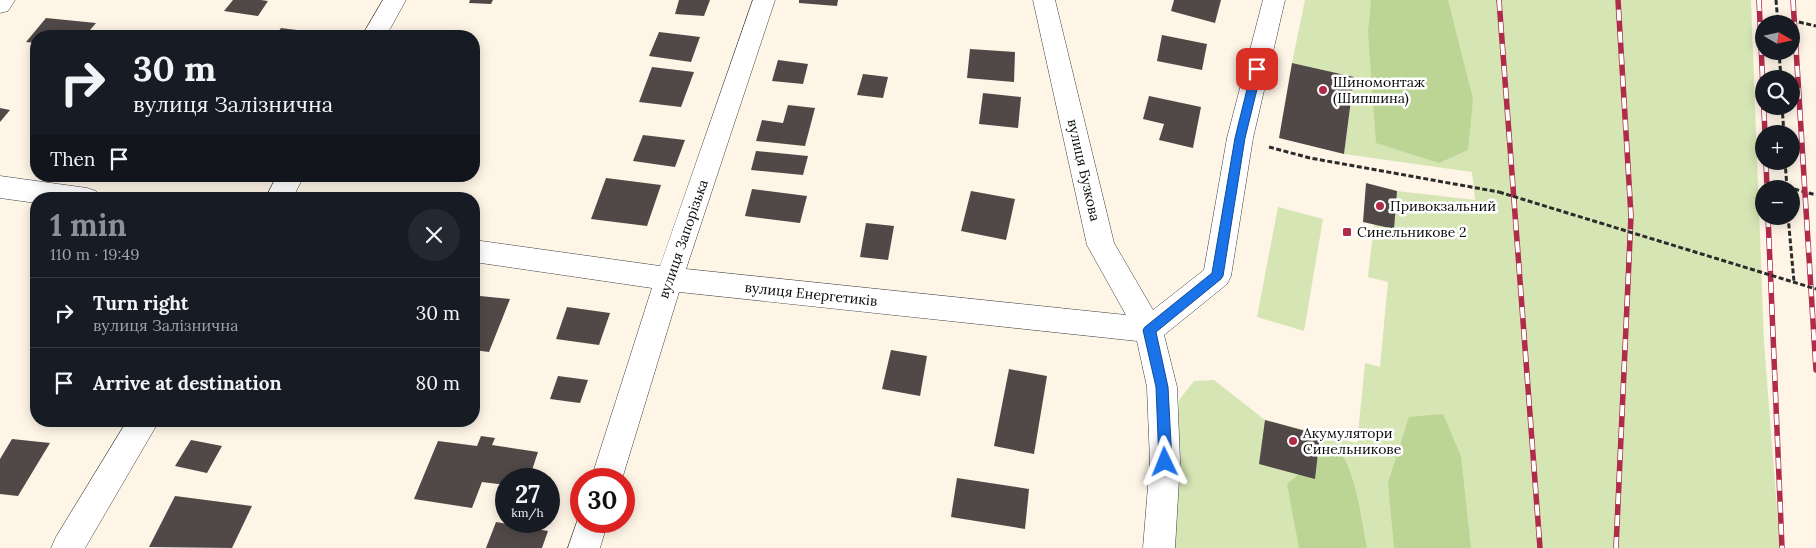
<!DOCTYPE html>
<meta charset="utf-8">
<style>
:root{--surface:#171b24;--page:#242831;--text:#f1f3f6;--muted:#9ea1a6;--line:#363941;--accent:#8c9099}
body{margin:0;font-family:Lora,serif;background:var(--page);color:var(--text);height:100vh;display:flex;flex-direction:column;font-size:19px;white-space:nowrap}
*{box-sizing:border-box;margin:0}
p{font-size:16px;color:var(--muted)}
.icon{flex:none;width:28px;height:28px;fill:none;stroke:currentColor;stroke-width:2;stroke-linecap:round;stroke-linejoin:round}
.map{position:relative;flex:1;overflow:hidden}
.details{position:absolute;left:30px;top:192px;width:450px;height:235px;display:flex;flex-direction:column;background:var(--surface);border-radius:20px;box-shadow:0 2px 12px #0003}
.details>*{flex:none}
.banner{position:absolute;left:30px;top:30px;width:450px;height:152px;border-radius:20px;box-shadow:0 2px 12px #0003;background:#171b24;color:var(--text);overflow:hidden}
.needle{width:32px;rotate:99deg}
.controls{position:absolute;left:1755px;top:15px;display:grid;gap:10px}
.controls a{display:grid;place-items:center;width:45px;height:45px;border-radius:50%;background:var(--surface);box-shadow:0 2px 12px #0003;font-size:25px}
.speed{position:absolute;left:495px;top:468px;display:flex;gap:10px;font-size:25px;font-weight:700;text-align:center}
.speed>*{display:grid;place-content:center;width:65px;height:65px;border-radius:50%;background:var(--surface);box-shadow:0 2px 12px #0003;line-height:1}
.speed small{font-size:12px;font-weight:400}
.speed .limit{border:8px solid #d22;background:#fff;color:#111}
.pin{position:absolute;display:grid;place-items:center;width:42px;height:42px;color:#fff;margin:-21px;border-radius:10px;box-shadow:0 2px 8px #0006}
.me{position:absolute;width:55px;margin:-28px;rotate:358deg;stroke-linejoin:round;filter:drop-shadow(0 0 4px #0008)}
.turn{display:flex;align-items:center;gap:18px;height:105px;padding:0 20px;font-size:22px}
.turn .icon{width:65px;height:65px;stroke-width:2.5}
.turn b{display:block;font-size:35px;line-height:42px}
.then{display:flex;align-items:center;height:48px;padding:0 20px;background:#0003;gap:10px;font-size:19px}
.round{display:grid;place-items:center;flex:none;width:52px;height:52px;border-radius:26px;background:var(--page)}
.summary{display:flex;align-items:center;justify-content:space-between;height:85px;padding:0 20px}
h1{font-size:30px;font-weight:700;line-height:38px;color:var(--accent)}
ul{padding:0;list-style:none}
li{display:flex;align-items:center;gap:15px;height:70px;padding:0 20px;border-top:1px solid var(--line)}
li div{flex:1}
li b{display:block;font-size:19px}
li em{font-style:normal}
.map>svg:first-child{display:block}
</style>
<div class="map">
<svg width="1816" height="548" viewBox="0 0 1816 548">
<rect width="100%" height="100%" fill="#fef5e7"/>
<!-- green -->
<g fill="#d6e5b4">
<polygon points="1305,0 1751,0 1764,342 1780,548 1174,548 1179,400 1194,381 1214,380 1265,420 1357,443 1365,363 1380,367 1388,282 1368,277 1374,224 1397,191 1475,200 1472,172 1344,154 1354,77 1292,63"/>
<polygon points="1278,207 1323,219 1304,331 1257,317"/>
</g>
<!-- forest -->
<g fill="#bdd594">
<polygon points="1371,0 1448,0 1473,99 1468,150 1439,163 1376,143 1368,32"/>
<polygon points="1443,414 1461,456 1471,548 1394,548 1388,483 1409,417"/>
<path d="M1335,444C1357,471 1360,515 1367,548H1299L1287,484Z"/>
</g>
<!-- building -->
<g fill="#514947">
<polygon points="233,0 261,0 268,1 258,16 224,11"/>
<polygon points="470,0 493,0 491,4 469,3"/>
<polygon points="679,0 710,0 704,16 675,14"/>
<polygon points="799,0 838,0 837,6 799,3"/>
<polygon points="1174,0 1221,0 1215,23 1171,11"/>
<polygon points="46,18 96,23 85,36 36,36 36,43 26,42"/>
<polygon points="281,28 305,31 302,36 275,36"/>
<polygon points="659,32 700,37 691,62 649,56"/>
<polygon points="1162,35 1207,44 1202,70 1157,61"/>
<polygon points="970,49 1015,52 1014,82 967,78"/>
<polygon points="778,60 808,64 803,84 772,81"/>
<polygon points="1292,63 1354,77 1344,154 1279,138"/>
<polygon points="652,67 694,72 681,107 639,102"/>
<polygon points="863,74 888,77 883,98 857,95"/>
<polygon points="983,93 1021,97 1018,128 979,124"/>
<polygon points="1149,96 1201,107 1193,148 1159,140 1164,124 1143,119"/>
<polygon points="788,105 815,108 805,146 756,141 762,120 783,123"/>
<polygon points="0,108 10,110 0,122"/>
<polygon points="643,135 685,140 675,167 633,161"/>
<polygon points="756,151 808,156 803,175 751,170"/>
<polygon points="347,176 378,176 376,180"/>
<polygon points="606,178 661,185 647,226 591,219"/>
<polygon points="1366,183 1397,191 1394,229 1363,222"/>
<polygon points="752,189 807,196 800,223 745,216"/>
<polygon points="971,191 1015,199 1006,240 961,231"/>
<polygon points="866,223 894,226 888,260 860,257"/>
<polygon points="480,296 510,299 489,352 474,350 474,310"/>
<polygon points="567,307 610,313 599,345 556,339"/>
<polygon points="891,350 927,356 920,396 882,389"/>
<polygon points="1009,369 1047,376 1034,454 994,446"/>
<polygon points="558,376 588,380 580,403 550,399"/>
<polygon points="1265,420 1320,435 1315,479 1259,464"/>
<polygon points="481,436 495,438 492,445 538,452 529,479 506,479 506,485 482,482 472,508 414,499 438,441 477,446"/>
<polygon points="12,439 50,443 18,496 0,494 0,459"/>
<polygon points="191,440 222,446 207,473 175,466"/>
<polygon points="957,478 1029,489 1025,529 951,517"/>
<polygon points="175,496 252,506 232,548 149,547"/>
<polygon points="496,522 548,531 542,548 486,548"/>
</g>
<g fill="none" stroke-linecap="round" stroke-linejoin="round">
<defs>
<g id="minor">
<polygon points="0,0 15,0 8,11 0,13"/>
<polygon points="383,0 406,0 386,36 362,36"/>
<polygon points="753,0 775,0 686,269 1126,315 1087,245 1033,0 1055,0 1114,243 1153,310 1204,270 1227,138 1263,0 1285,0 1253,138 1231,276 1227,284 1164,335 1177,387 1180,462 1175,548 1143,548 1150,462 1147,387 1137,341 679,292 622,479 591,479 652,288 474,262 474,240 660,266"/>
<polygon points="0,176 87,188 96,191 100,199 36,199 36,203 0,198"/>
<polygon points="277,176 304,176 292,199 265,199"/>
<polygon points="127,421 159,421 85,548 51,548 56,537"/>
<polygon points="581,510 581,521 608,521 600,548 568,548"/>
</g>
</defs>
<!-- minor casing -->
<use href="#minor" stroke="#3c3c3c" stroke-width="1"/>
<!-- path -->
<g stroke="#2b2b2b" stroke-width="3" stroke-dasharray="5 2.5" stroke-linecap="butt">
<polyline points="1776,0 1778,24"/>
<polyline points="1777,17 1816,26"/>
<polyline points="1779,51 1781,79"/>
<polyline points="1782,106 1784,134"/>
<polyline points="1269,147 1310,158 1499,192"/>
<polyline points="1785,161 1787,188"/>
<polyline points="1787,187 1816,195"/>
<polyline points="1788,216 1794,282"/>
</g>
<!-- minor -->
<use href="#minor" fill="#fff" fill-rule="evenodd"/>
<defs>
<g id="rail">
<polyline points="1499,0 1540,548"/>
<polyline points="1759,0 1765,134"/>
<polyline points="1793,0 1816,370"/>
<polyline points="1766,161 1767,189"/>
<polyline points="1768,216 1782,548"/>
<polyline points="1616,548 1631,216 1618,0"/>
</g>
</defs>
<!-- rail casing -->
<use href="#rail" stroke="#b02b49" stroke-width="5.5"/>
<!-- rail -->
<use href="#rail" stroke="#fff" stroke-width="4" stroke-dasharray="11" stroke-linecap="butt"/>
<!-- path-bridge -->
<polyline stroke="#2b2b2b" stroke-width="3" stroke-dasharray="5 2.5" stroke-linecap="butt" points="1499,192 1816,289"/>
</g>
<!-- route -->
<polygon fill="#1a73e8" stroke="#114b97" points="1257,65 1262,69 1245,138 1223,276 1221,279 1156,332 1168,387 1172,462 1170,466 1165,468 1161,466 1159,462 1156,387 1143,330 1145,327 1212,273 1235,138 1252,69"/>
<!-- markers -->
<g fill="#b02b49" stroke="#fff" stroke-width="2">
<circle cx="1323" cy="90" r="5"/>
<circle cx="1380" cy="206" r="5"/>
<rect x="1342" y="227" width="10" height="10" rx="2.5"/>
<circle cx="1293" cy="441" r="5"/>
</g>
<g text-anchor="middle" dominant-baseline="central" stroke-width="5" stroke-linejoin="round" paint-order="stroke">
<!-- poi labels -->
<g font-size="14" fill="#090909" stroke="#fff" text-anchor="start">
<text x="1333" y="82">Шиномонтаж<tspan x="1333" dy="16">(Шипшина)</tspan></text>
<text x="1390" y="206">Привокзальний</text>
<text x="1357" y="232">Синельникове 2</text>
<text x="1303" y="433">Акумулятори<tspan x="1303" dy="16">Синельникове</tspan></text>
</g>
<!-- street labels -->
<g font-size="14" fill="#090909" stroke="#fff">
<text transform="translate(1084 170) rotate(77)">вулиця Бузкова</text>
<text transform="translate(683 239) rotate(-71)">вулиця Запорізька</text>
<text transform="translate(811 294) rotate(6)">вулиця Енергетиків</text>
</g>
</g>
</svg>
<div class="controls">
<a><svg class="needle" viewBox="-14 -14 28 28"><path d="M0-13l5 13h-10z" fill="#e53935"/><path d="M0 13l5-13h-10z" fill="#9ea1a6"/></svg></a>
<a><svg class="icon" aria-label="search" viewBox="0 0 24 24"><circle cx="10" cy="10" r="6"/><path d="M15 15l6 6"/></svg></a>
<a>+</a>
<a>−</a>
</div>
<div class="speed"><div>27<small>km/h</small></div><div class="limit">30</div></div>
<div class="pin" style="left:1257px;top:69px;background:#d93025"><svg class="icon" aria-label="arrive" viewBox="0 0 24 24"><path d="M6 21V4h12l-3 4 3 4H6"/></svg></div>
<svg class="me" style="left:1165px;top:462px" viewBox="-20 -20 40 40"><path d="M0-17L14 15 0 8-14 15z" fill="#1a73e8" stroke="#fff" stroke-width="4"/></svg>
<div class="banner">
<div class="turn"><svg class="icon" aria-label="right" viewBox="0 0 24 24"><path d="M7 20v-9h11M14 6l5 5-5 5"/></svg><div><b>30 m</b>вулиця Залізнична</div></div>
<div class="then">Then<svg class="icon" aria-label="arrive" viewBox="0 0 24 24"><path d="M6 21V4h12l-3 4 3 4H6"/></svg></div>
</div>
<section class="details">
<div class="summary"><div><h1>1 min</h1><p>110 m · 19:49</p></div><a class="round"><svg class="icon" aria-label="close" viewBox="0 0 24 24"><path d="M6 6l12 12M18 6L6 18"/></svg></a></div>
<ul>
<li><svg class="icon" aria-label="right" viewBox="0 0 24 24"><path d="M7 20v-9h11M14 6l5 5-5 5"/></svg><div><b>Turn right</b><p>вулиця Залізнична</p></div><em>30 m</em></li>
<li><svg class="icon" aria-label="arrive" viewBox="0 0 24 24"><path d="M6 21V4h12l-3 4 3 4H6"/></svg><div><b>Arrive at destination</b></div><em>80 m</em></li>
</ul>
</section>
</div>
